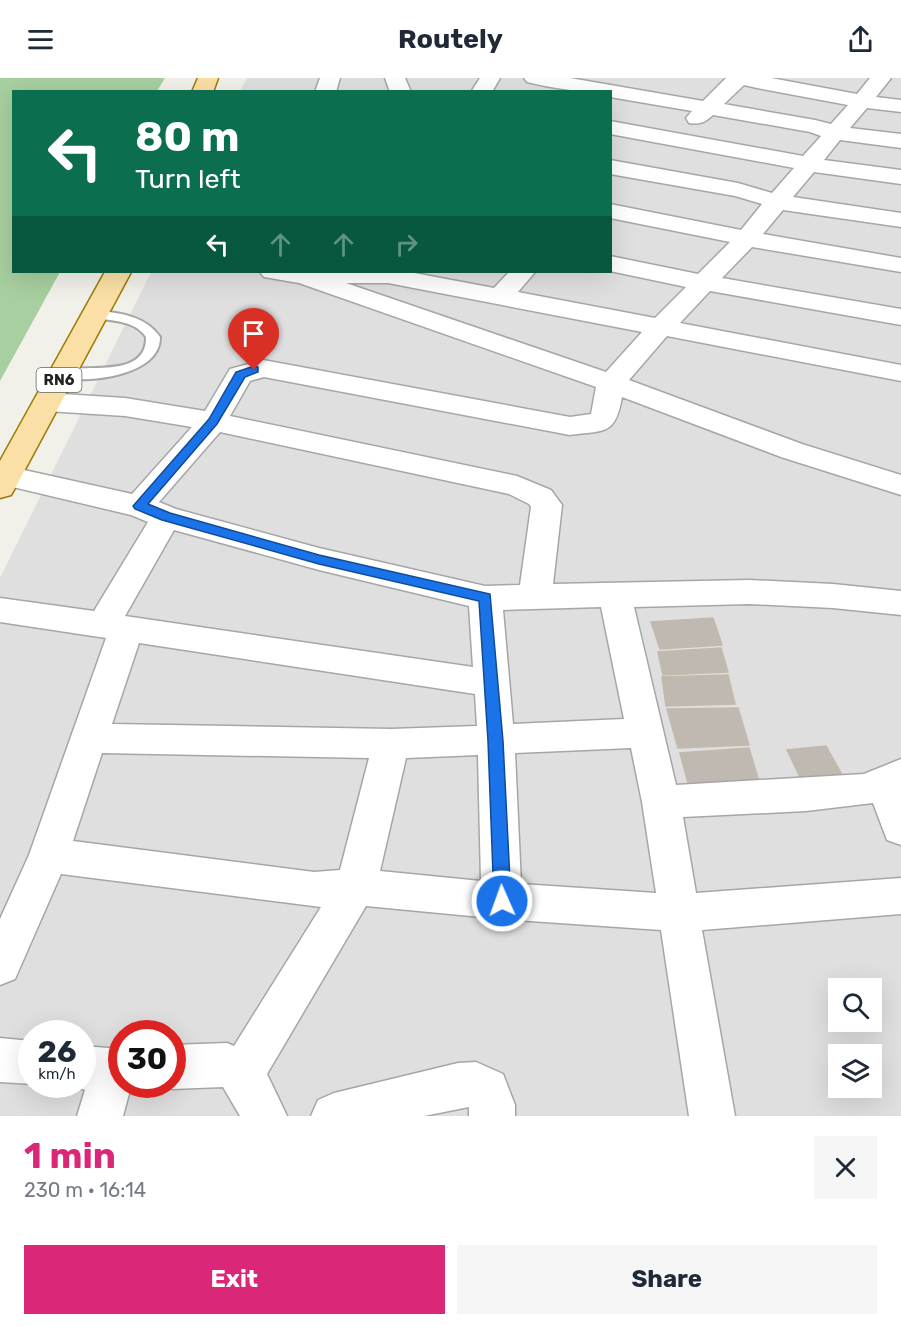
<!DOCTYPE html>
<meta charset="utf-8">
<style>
:root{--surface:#fff;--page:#f6f6f7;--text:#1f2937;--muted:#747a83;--accent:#db2777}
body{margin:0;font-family:Rubik,sans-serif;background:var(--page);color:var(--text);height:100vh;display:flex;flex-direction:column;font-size:22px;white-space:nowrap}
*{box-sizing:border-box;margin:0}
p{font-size:20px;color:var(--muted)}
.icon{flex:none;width:33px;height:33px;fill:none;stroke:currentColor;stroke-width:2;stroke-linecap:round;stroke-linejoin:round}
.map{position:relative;height:1038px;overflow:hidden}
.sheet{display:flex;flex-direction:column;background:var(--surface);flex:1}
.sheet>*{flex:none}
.guide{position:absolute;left:12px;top:12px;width:600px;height:183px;border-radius:0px;box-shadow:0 6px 24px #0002;background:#0b6e4f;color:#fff;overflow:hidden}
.buttons{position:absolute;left:828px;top:900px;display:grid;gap:12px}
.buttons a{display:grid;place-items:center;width:54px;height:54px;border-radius:0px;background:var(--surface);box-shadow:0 6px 24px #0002;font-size:30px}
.speed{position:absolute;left:18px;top:942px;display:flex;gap:12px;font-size:30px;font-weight:700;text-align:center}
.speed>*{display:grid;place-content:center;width:78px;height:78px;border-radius:50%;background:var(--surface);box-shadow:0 6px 24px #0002;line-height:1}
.speed small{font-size:15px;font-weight:400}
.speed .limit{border:9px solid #d22;background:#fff;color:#111}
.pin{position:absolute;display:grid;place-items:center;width:51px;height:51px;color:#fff;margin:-62px -26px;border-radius:50% 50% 50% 0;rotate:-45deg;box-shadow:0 0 6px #0007}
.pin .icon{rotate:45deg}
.me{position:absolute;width:66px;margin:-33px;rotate:358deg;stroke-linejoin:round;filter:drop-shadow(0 0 4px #0008)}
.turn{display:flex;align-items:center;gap:21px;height:126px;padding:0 24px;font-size:27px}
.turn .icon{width:78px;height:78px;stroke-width:2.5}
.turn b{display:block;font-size:42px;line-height:51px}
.lanes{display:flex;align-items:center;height:57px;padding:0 24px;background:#0003;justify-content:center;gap:30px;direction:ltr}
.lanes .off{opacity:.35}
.round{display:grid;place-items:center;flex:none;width:63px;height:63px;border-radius:0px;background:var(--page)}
.head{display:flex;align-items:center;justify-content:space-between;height:102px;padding:0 24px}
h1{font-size:36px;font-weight:700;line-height:45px;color:var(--accent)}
.action{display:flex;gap:12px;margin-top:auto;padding:12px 24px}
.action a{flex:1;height:69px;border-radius:0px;background:var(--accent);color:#fff;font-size:24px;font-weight:700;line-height:69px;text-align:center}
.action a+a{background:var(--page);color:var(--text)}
header{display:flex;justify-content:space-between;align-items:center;height:78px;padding:0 24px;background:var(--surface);font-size:27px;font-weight:700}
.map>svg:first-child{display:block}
</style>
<header><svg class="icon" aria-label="menu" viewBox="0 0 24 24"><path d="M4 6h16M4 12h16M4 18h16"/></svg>Routely<svg class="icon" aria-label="share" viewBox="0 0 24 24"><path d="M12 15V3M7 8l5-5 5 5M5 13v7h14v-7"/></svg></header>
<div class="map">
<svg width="901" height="1038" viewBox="0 0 901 1038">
<rect width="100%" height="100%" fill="#f1f0e9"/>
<!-- residential -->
<path fill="#e0dfdf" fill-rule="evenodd" d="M247,0H901V1038H0V500L151,194H610V14L240,13ZM838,910H872V944H838ZM32,956H82V1006H32ZM122,956H172V1006H122ZM838,976H872V1010H838Z"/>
<!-- forest -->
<polygon fill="#a7cf9f" points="0,0 165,0 157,13 14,14 14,194 60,194 0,303"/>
<!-- building -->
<g fill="#bfb9b2" stroke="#c3b9ab" stroke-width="1.5">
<polygon points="713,540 722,567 660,571 651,544"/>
<polygon points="721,570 728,594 663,597 658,574"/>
<polygon points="728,597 735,626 666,628 662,599"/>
<polygon points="738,630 749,667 678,670 667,631"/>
<polygon points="826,668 846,704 803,705 787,672"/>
<polygon points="749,670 760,707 689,709 680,675"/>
</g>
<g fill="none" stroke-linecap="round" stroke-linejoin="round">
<defs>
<path id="lane" d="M94,232C118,235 145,237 160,259C161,298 86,306 57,299L55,296C70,281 147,306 146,259C134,241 108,243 89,239L87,236Z"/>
<g id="street">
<polygon points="320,0 340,0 336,14 315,14"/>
<polygon points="385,0 405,0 411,14 390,14"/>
<polygon points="480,0 500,0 492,14 471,14"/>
<path d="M524,0H570L703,23L726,0H771L857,16L870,0H891L876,19L901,22V34L867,30L850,50L901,56V70L840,62L824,82L901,92V106L814,94L793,119L901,135V149L783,132L763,156L901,180V194L752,169L722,200L901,231V247L710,213L680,245L901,287V303L667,258L629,302L802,366L901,397V417L781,379L622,319C615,358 605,352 570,357L264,299L250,303L230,338L517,398L551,412L562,427L553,506L749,502L833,506L901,513V537L833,530L749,526L634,529L676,707L864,696L901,681V767L887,762L873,725L806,733L683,739L696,815L901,800V836L702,852L735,1038H689L661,852L502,841L366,828L267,996L287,1038H240L223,1009L172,1011L161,1006H172V967L227,965L234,968L321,829L61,796L15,901L0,907V841L29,777L106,560L0,544V520L94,533L148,444L131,437L0,406V390L6,388L132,416L192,349L125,338L47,333L37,330L33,324L37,318L47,315L125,320L205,333L230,291L263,282L570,339L591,336L596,309L299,205L264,199L260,194H409L494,210L509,194H535L518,214L655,240L686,209L610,193V178L698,196L730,164L610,140V126L741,152L762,126L735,118L610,96V82L738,105L772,115L794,90L610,56V43L803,78L821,58L810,54L713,37C705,44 700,47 689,45L686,40L692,33L610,19V14C582,14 555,11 527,4ZM744,7L757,10L848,27L831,46L815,42L724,26ZM346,205H388L642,254L606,294ZM220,354L509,416L529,426L531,429L520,507L485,508L319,470L176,431L159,424ZM174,452L319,492L469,528L473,589L125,538ZM601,529L624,641L513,646L503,532ZM139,565L475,616L477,648L391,651L112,646ZM631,670L642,724L656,815L521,806L515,675ZM102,675L369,680L340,792L314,794L73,763ZM478,677L481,803L380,793L406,680Z"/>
<polygon points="0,960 32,963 33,1006 0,1004"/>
<polygon points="82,968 122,971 122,1006 139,1006 130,1012 123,1038 77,1038 85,1012 69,1006 82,1006"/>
<polygon points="476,984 503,996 515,1027 515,1038 469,1038 469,1029 424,1038 311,1038 318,1022 334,1015 458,985"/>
</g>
<g id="primary">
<polygon points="198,0 218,0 213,14 192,14"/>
<polygon points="105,194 131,194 15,410 11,417 0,420 0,383"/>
</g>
</defs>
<!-- lane casing -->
<use href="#lane" stroke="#a6a6a6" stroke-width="4"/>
<!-- street casing -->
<use href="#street" stroke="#a6a6a6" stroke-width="3"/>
<!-- primary casing -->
<use href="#primary" stroke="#9b7b04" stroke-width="3"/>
<!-- lane -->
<use href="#lane" fill="#fff" fill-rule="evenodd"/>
<!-- street -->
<use href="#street" fill="#fff" fill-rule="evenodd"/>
<!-- primary -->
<use href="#primary" fill="#fae0a6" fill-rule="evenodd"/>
</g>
<!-- route -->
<polygon fill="#1a73e8" stroke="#114b97" stroke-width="1.5" points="254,288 258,289 258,294 245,299 217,346 148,426 170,435 319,477 490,516 503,663 511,823 508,828 502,831 496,828 494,823 488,663 479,523 319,486 162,442 135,431 133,428 209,341 236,294"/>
<g text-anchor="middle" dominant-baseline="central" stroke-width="6" stroke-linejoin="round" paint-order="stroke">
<!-- shield labels -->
<rect fill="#fff" stroke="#646464" stroke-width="1.5" x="36.5" y="290" width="45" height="24" rx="4.5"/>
<g font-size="15" font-weight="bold" fill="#222">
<text x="59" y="302">RN6</text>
</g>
</g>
</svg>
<div class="buttons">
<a><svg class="icon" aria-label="search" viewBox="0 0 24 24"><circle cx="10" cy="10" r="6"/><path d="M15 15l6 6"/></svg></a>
<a><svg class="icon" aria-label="layers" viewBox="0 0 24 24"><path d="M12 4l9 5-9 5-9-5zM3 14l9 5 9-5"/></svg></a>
</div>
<div class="speed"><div>26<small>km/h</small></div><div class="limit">30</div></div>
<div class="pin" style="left:254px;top:292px;background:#d93025"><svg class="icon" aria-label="arrive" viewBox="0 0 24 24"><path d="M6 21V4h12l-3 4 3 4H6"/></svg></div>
<svg class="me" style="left:502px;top:823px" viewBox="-20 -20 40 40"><circle r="17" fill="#1a73e8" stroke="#fff" stroke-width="3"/><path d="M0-11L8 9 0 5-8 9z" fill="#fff"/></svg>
<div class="guide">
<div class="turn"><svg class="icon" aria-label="left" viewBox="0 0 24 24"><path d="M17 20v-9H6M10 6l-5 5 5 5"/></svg><div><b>80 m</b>Turn left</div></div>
<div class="lanes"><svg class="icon" aria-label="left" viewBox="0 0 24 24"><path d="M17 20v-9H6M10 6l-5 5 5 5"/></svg><svg class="icon off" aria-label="ahead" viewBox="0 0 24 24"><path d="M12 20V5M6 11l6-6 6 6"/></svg><svg class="icon off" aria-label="ahead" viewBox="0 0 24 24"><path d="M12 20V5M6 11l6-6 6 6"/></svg><svg class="icon off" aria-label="right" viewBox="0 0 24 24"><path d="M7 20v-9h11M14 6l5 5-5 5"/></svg></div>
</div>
</div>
<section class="sheet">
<div class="head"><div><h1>1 min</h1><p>230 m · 16:14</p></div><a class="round"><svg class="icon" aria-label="close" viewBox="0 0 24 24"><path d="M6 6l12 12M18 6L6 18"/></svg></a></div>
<div class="action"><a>Exit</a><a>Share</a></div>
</section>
